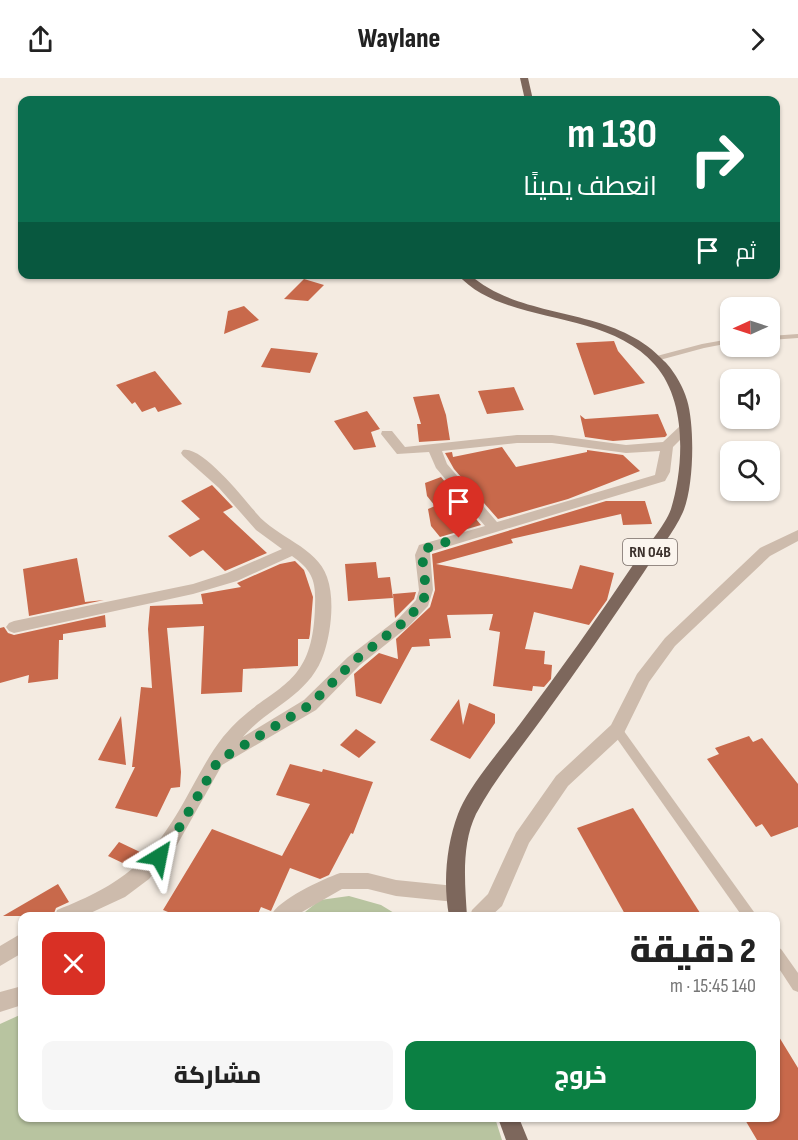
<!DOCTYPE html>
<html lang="ar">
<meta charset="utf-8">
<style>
:root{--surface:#fff;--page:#f6f6f6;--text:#222;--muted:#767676;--accent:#0b8043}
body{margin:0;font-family:"Sofia Sans Condensed",Cairo,sans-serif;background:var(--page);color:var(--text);direction:rtl;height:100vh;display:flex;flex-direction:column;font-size:22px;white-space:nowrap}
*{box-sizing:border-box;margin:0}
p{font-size:20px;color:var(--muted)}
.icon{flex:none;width:33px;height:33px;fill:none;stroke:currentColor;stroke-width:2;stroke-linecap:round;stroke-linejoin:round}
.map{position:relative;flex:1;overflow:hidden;direction:ltr}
.side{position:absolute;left:18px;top:834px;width:762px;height:210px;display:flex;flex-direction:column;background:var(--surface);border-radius:12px;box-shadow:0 2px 4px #0004;direction:rtl}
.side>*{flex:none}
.guide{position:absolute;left:18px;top:18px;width:762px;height:183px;border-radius:12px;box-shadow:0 2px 4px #0004;direction:rtl;background:#0b6e4f;color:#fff;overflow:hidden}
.needle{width:39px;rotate:267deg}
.controls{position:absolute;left:720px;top:219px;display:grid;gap:12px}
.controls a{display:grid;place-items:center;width:60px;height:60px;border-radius:12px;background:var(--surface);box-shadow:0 2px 4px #0004;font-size:30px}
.pin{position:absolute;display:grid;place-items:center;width:51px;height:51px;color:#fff;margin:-62px -26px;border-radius:50% 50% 50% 0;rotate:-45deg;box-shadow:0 0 6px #0007}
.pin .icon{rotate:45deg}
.me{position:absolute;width:66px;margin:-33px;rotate:35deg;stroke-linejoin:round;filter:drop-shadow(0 0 4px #0008)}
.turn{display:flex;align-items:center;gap:21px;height:126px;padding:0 24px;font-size:27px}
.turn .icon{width:78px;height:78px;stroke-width:2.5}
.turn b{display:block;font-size:42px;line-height:51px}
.then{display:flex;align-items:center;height:57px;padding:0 24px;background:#0003;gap:12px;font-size:22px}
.round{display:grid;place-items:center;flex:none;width:63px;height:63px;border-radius:12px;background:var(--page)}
.head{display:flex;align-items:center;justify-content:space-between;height:102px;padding:0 24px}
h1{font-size:36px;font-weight:800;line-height:45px}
.button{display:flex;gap:12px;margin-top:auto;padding:12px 24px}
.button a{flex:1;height:69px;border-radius:12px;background:var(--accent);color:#fff;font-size:24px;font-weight:800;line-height:69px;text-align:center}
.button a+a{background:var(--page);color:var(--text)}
header{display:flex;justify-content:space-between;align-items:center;height:78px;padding:0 24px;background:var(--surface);font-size:27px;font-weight:800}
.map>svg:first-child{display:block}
</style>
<header><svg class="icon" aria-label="forward" viewBox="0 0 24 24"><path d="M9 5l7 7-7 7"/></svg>Waylane<svg class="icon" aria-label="share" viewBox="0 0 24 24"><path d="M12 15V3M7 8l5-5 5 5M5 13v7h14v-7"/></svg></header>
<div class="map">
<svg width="798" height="1062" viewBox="0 0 798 1062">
<rect width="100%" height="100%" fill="#f4ebe1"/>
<!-- green -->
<g fill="#b8c4a0">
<polygon points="349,818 381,827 399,838 300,838 320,822"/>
<polygon points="22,936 22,1040 495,1040 502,1062 0,1062 0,946"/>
</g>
<!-- building -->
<g fill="#c8694b">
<polygon points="304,201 324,207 308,223 284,221"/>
<polygon points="244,228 259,242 224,256 228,233"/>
<polygon points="614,263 618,273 645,305 594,317 576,265"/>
<polygon points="271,270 318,275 310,295 261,289"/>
<polygon points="155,293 182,326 158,334 155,329 142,334 135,324 132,326 116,307"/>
<polygon points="514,309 524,332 487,336 478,313"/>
<polygon points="439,316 446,337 450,362 419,364 417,346 421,346 413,319"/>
<polygon points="367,333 380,351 371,354 376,369 354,372 334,343"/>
<polygon points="658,336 667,357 665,359 613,363 585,359 580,337 585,341"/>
<polygon points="502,369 516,389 587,374 587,372 623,377 640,393 568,421 498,441 454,391 445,375 452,374 453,379"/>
<polygon points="441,399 481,447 440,459 431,448 428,431 435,428 427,418 425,405"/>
<polygon points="212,407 233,429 223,434 267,475 225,493 203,472 190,479 168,458 200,441 181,423"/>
<polygon points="606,423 645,423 652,446 623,447 621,436 511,461 513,465 436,486 572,511 580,487 614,495 607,522 589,547 534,534 525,571 545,573 544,586 552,587 551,601 544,609 533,608 532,613 493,608 500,554 489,552 493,536 447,537 451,560 429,561 430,568 412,569 381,626 356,618 354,596 379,575 398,581 396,561 430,529 435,512 432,476"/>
<polygon points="77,480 85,524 104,522 29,538 23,491"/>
<polygon points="295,483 304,492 313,519 310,556 309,561 298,561 298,588 243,591 242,614 201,616 204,548 167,550 181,694 180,709 171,710 157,739 115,730 135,689 132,689 141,609 152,610 148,551 150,528 203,526 201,516 241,509 237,505 280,486"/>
<polygon points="376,484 378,500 390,499 393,520 348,523 345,486"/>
<polygon points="416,514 414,521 395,540 393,516"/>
<polygon points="105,537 106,549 63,556 63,562 59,562 58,601 28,605 29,597 0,605 0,550 4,549 8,555 14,557"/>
<polygon points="459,621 463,647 469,625 495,636 495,645 470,681 430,662"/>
<polygon points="121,638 126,687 98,682"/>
<polygon points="356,651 376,664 359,680 340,667"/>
<polygon points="749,658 753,664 762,660 798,706 798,749 771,759 762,746 756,749 707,681 719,676 715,670"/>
<polygon points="290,686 322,694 323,691 373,704 353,756 351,755 329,797 320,801 290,790 271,833 261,829 257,838 178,838 163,832 212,751 282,778 310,726 276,717"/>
<polygon points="633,730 702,838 626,838 577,750"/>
<polygon points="119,764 140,774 129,788 108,778"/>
<polygon points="58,806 69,824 56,830 53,838 3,838"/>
<polygon points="776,954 798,990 798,1062 757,1062 744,1040 776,1040"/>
</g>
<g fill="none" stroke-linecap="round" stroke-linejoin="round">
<!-- service -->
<g fill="#cdbbac" fill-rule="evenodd">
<polygon points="798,256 798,260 770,262 770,258"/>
<polygon points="730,261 730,265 704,270 656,283 652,281 653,279 702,266"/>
<polygon points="617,647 621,649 754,834 755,838 742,838 613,655 611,652 613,649"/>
<polygon points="776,869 781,871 798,895 798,914 793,912 776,886"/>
</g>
<!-- minor -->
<g fill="#cdbbac" fill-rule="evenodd">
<path d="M685,347L691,351L673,369L670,394L665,403L430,474L433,512L428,528L409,548L360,587L316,632L222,687L177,767L149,801L125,819L84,838H55L57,832C123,806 150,784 185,722C197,701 208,678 223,659C268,604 313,617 315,528C316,503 313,493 292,478L237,503L193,516L14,555L9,553L6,549L9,545L14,543L193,506L227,495L282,471L256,452L219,410L183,378L181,375L183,372C202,367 245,422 257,436C276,459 317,469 327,499C335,521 331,554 324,575C310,618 269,628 243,659L304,622L348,579L399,540L416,522L419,512L415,477L419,467L485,448L436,390L429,374L397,376L381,356L382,353H392L405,369L517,357H552L626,367L663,364L680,348ZM517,365H552L626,375L660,373L655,397L497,444L447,386L442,373Z"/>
<polygon points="798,452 798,463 770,478 675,568 649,604 623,657 568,708 529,765 502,828 491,838 470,838 472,832 488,816 516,755 556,698 611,647 637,596 665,560 760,470"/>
<polygon points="22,855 22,875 0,888 0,868"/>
</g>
<!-- tertiary -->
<g fill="#cdbbac" fill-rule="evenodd">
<path d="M340,795H368L396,802L455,808L462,810L464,816L462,822L455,824L396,818L368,811H342L295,838H271C277,822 323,801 340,795Z"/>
<polygon points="22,908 22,927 0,934 0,914"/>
</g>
<!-- primary -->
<g fill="#7d675c" fill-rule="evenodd">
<polygon points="520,0 528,0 533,22 525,22"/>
<path d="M457,196H469C524,245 612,226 664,283C673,291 684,310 687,322C695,348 694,409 683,434C674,455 656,475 644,494C611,543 578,591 543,639C520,671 494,702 476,736C461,767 465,806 467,838H449C443,805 446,768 458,736C468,709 502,670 520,646C559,594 597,541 633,487C644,472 665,448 671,431C684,388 687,323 655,287C604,229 504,249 457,196Z"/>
<polygon points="498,1040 519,1040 528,1062 506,1062"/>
</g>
</g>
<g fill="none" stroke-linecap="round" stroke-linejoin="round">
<!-- route -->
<polyline stroke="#0b8043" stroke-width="10" stroke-dasharray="0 18" points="159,779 181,747 218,683 310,627 354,583 404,544 423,524 426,512 422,477 424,471 459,460"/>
</g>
<g text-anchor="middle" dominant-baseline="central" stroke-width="4.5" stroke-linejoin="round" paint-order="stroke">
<!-- shield labels -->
<rect fill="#fbf5ee" stroke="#756b66" stroke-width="1.5" x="623" y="461" width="54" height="26" rx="4.5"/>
<g font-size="16" font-weight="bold" fill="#3b302b">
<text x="650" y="474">RN 04B</text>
</g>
</g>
</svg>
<div class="controls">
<a><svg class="needle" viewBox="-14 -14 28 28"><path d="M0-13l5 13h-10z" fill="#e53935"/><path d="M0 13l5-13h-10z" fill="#767676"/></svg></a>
<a><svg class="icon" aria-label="sound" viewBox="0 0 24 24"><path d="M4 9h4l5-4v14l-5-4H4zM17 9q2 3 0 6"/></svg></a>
<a><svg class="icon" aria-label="search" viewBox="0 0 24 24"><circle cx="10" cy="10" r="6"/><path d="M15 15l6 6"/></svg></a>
</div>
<div class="pin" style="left:459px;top:460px;background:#d93025"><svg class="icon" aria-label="arrive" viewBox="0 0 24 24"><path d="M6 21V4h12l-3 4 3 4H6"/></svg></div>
<svg class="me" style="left:159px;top:779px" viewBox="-20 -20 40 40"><path d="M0-17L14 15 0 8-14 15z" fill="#0b8043" stroke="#fff" stroke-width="4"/></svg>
<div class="guide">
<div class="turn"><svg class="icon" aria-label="right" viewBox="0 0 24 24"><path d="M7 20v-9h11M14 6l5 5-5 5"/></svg><div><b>130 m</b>انعطف يمينًا</div></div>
<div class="then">ثم<svg class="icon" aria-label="arrive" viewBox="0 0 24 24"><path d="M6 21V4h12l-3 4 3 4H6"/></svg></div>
</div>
<section class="side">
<div class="head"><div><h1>2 دقيقة</h1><p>140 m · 15:45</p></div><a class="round" style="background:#d93025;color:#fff"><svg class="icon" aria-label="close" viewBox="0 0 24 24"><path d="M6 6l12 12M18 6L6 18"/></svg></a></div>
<div class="button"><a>خروج</a><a>مشاركة</a></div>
</section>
</div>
